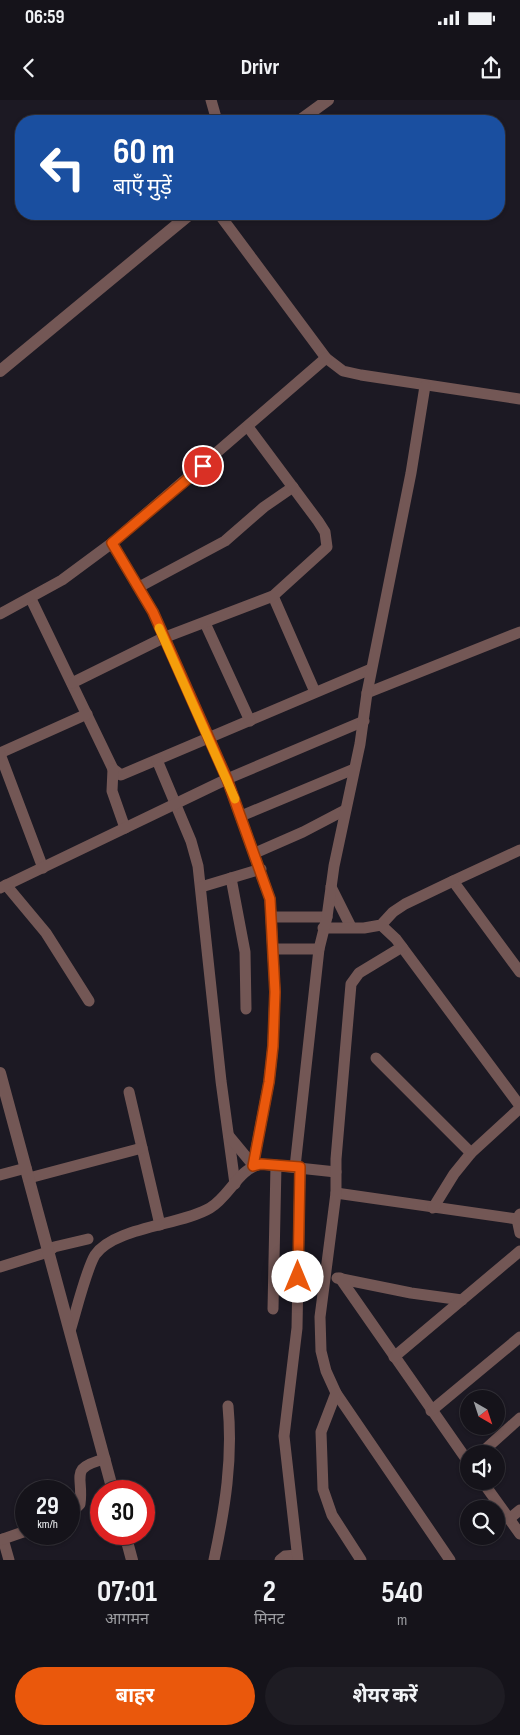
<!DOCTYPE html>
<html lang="hi">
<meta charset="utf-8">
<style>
:root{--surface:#15131a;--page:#1e1c23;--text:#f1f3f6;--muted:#9d9ea2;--line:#343239;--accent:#ea580c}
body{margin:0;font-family:"Sofia Sans Condensed","Noto Sans Devanagari",sans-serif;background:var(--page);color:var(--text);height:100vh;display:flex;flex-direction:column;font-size:19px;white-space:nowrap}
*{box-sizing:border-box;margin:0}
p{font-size:16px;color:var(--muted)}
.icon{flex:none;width:28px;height:28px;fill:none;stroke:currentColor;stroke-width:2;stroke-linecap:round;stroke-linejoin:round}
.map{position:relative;height:1460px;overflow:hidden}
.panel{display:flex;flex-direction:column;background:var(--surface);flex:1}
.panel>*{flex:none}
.hud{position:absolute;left:15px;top:15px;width:490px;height:105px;border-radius:20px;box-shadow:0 1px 4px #0004,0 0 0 1px var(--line);background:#1a4fa0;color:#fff;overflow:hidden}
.needle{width:32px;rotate:141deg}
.fabs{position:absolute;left:460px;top:1290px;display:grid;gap:10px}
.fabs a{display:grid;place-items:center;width:45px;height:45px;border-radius:50%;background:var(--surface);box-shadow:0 1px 4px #0004,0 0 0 1px var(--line);font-size:25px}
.speed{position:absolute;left:15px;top:1380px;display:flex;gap:10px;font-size:25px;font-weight:700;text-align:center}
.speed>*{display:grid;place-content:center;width:65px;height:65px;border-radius:50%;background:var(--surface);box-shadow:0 1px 4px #0004,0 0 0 1px var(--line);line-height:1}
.speed small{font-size:12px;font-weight:400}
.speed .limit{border:8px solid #d22;background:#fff;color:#111}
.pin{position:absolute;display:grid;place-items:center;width:42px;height:42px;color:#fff;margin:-21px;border:2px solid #fff;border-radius:50%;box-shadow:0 1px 5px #0007}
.me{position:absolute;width:55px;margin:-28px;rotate:0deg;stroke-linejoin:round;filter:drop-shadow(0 0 4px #0008)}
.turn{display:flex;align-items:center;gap:18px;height:105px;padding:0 15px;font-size:22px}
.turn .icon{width:65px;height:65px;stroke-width:2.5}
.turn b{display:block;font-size:35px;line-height:42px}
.eta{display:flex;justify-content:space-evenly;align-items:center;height:85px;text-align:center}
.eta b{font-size:30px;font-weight:700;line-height:35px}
.button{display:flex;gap:10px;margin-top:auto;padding:10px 15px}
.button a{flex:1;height:58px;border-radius:30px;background:var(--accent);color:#fff;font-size:20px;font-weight:700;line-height:58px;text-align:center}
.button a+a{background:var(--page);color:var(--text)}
.status{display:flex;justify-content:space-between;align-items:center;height:35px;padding:0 25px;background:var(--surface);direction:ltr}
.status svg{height:14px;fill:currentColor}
header{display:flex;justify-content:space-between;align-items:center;height:65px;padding:0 15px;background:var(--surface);font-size:22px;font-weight:700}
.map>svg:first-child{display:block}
</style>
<div class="status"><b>06:59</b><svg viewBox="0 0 49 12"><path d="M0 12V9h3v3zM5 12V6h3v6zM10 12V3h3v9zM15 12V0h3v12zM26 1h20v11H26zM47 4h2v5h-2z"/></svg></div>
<header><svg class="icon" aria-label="back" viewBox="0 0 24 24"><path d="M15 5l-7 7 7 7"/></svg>Drivr<svg class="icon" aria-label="share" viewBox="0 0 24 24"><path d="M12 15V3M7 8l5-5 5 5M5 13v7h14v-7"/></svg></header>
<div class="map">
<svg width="520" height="1460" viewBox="0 0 520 1460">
<rect width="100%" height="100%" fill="#1c1923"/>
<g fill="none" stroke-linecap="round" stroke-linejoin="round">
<!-- minor -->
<g stroke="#735755" stroke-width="11">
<polyline points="211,0 217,21"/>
<polyline points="219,114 326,258 343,271 361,275 520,299"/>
<polyline points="112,443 153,512 227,679 270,799 275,891 273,946 269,982 253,1065"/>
<polyline points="139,487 225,441 264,407 293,387"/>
<polyline points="273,496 315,592"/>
<polyline points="31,499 113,669 121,675 371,569"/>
<polyline points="0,514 62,480 112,443 326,258"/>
<polyline points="205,523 250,621"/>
<polyline points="72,583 163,538 273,496 327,447 325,432 318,421 248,327"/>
<polyline points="367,593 520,532"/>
<polyline points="0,653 87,614"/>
<polyline points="0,654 43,768"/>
<polyline points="157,660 191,741 198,766 221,981 235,1084"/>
<polyline points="113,669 112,691 125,728"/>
<polyline points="241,716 354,669"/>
<polyline points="520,750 453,781 520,872"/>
<polyline points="255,753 303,732 345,710"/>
<polyline points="231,778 245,852 246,909"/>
<polyline points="6,785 46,833 89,901"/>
<polyline points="201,787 261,769"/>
<polyline points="331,787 351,827"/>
<polyline points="0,788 227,679 364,621"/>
<polyline points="272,817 327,817"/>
<polyline points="381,825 396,839 520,1006"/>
<polyline points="323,828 364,828 381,825 393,812 405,804 453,781"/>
<polyline points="273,849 319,849"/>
<polyline points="376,958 471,1053"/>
<polyline points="129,992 160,1125"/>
<polyline points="229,1036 253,1065"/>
<polyline points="295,1067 319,849 327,817 334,766 360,644 367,593 411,373 425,286"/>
<polyline points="0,1075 26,1068"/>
<polyline points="29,1078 142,1048"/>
<polyline points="336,1093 517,1119"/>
<polyline points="433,1108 454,1074 471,1053 520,1008"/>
<polyline points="520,1114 517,1119 520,1133"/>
<polyline points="0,1167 48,1152 54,1147 88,1139"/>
<polyline points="337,1178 411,1193 462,1200"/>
<polyline points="340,1178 469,1363"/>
<polyline points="273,1209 276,1065"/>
<path d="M70,1231C76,1212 86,1170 95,1155C114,1127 182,1125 210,1108C230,1096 238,1069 261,1064L336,1072"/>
<polyline points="394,1257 520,1151"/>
<polyline points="336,1293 450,1460"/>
<polyline points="431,1311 520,1237"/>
<polyline points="480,1354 520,1318"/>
<polyline points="482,1381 520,1434"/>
<path d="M69,1415L80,1404C84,1376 68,1368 105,1359"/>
<polyline points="509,1419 520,1410"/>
<polyline points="3,1439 9,1460"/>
<polyline points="0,1440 26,1431"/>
<path d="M214,1460C225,1408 233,1359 228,1306"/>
<polyline points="280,1460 285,1456 297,1455"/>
<polyline points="298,1460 284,1336 297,1228 300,1067"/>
<polyline points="361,1460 332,1415 323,1389 321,1332 336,1293 326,1271 321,1251 320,1217 336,1093 336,1059 351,884 359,873 402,847"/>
</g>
<!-- tertiary -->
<g stroke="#735755" stroke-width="12">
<polyline points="299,21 328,0"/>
<polyline points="0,271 190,114"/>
<polyline points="0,973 113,1391"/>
<polyline points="125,1434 132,1460"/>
</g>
</g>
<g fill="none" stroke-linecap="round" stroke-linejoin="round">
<defs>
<polyline id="route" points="203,366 112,443 153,512 227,679 270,799 275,892 273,946 269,982 253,1066 261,1064 300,1067 298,1177"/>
</defs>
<!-- route casing -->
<use href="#route" stroke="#983908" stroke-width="12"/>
<!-- route -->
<use href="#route" stroke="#ea580c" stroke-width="9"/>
<!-- slow -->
<polyline stroke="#f59e0b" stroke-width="9" points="159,528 235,699"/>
</g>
</svg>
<div class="fabs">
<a><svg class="needle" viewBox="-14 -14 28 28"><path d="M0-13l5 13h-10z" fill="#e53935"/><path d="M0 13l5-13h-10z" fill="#9d9ea2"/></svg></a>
<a><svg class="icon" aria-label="sound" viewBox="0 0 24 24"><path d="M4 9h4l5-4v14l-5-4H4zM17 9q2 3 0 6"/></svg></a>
<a><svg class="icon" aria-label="search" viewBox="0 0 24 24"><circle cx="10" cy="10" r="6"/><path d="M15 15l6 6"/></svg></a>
</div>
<div class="speed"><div>29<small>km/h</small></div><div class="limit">30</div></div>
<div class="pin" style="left:203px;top:366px;background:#d93025"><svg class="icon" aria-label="arrive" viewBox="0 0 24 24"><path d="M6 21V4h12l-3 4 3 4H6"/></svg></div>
<svg class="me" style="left:298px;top:1177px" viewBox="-20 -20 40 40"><circle r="19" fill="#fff"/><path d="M0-13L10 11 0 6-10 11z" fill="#ea580c"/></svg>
<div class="hud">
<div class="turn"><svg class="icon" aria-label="left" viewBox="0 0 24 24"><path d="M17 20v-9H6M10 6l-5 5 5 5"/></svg><div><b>60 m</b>बाएँ मुड़ें</div></div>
</div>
</div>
<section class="panel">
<div class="eta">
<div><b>07:01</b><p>आगमन</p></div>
<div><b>2</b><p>मिनट</p></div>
<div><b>540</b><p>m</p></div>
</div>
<div class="button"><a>बाहर</a><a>शेयर करें</a></div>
</section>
